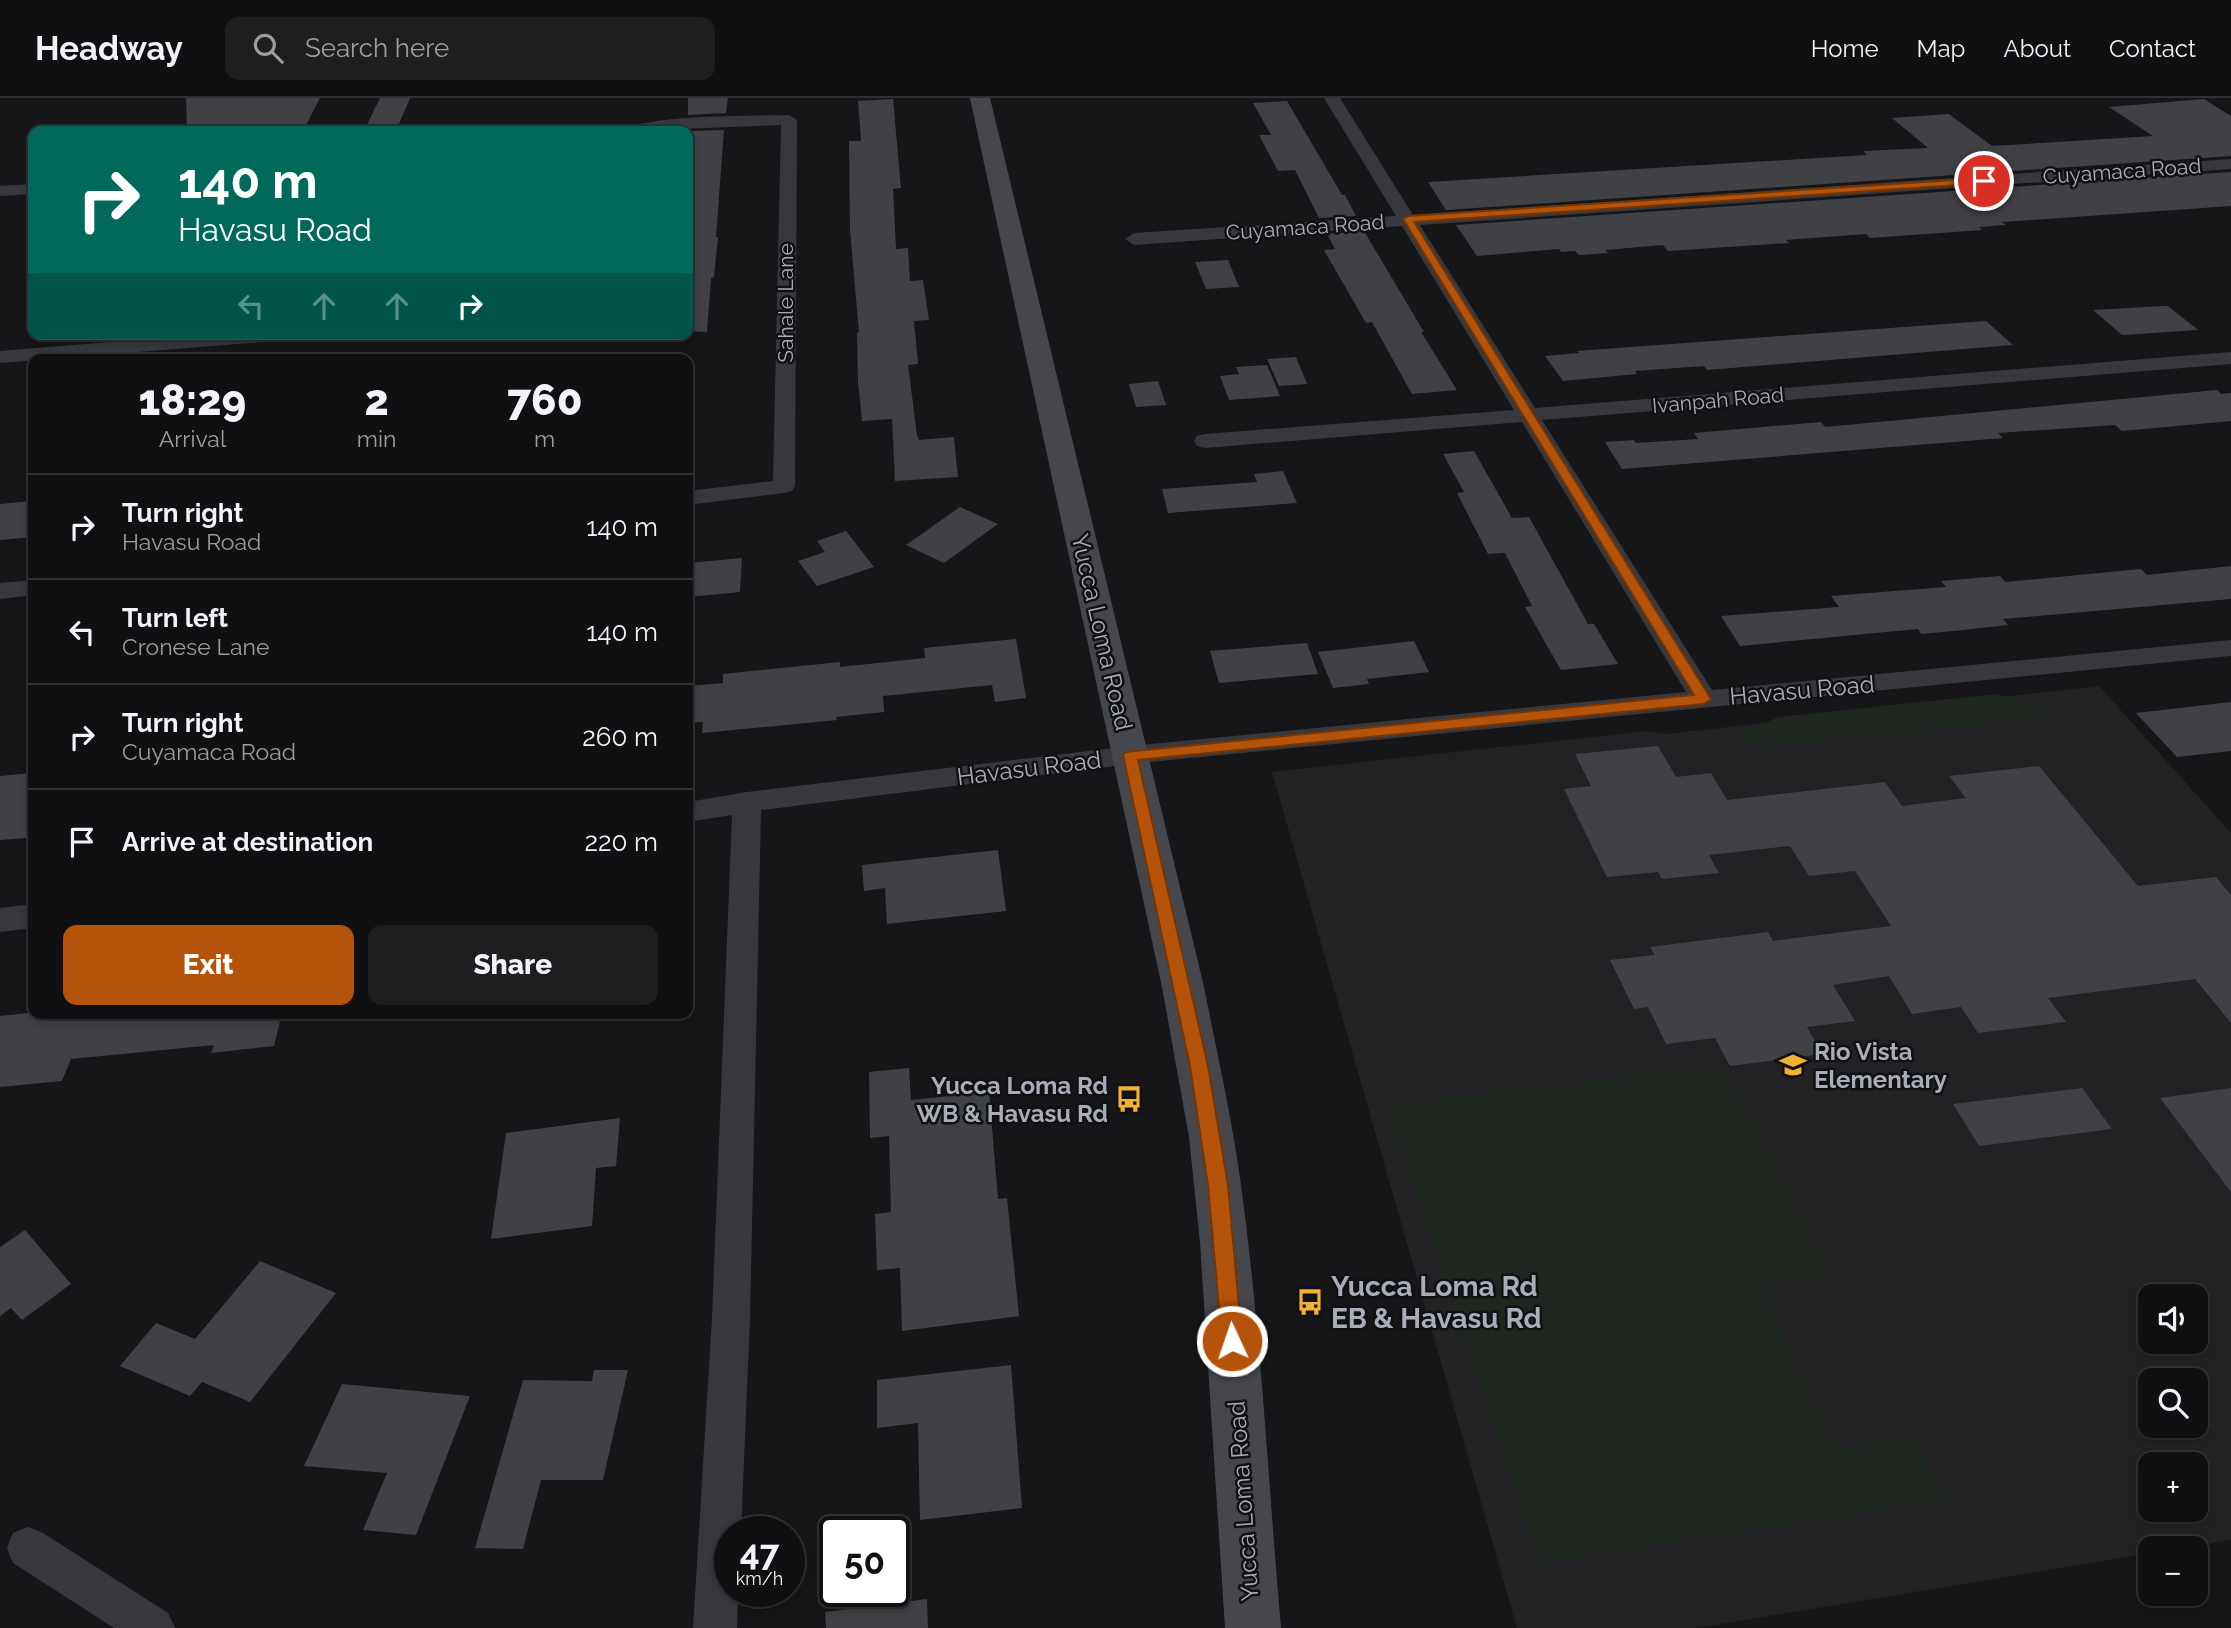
<!DOCTYPE html>
<meta charset="utf-8">
<style>
:root{--surface:#101012;--page:#1e1e20;--text:#f1f3f6;--muted:#9c9d9f;--line:#303032;--accent:#b45309}
body{margin:0;font-family:Raleway,sans-serif;background:var(--page);color:var(--text);height:100vh;display:flex;flex-direction:column;font-size:26px;white-space:nowrap}
*{box-sizing:border-box;margin:0}
p{font-size:23px;color:var(--muted)}
.icon{flex:none;width:38px;height:38px;fill:none;stroke:currentColor;stroke-width:2;stroke-linecap:round;stroke-linejoin:round}
.map{position:relative;flex:1;overflow:hidden}
.details{position:absolute;left:28px;top:256px;width:665px;height:665px;display:flex;flex-direction:column;background:var(--surface);border-radius:14px;box-shadow:0 4px 10px #0003,0 0 0 2px var(--line)}
.details>*{flex:none}
.top-card{position:absolute;left:28px;top:28px;width:665px;height:214px;border-radius:14px;box-shadow:0 4px 10px #0003,0 0 0 2px var(--line);background:#00695c;color:#fff;overflow:hidden}
.tools{position:absolute;left:2138px;top:1186px;display:grid;gap:14px}
.tools a{display:grid;place-items:center;width:70px;height:70px;border-radius:14px;background:var(--surface);box-shadow:0 4px 10px #0003,0 0 0 2px var(--line);font-size:35px}
.speed{position:absolute;left:714px;top:1418px;display:flex;gap:14px;font-size:35px;font-weight:700;text-align:center}
.speed>*{display:grid;place-content:center;width:91px;height:91px;border-radius:50%;background:var(--surface);box-shadow:0 4px 10px #0003,0 0 0 2px var(--line);line-height:1}
.speed small{font-size:18px;font-weight:400}
.speed .limit{border:4px solid #111;border-radius:10px;background:#fff;color:#111}
.pin{position:absolute;display:grid;place-items:center;width:60px;height:60px;color:#fff;margin:-30px;border:4px solid #fff;border-radius:50%;box-shadow:0 2px 7px #0007}
.me{position:absolute;width:77px;margin:-38px;rotate:357deg;stroke-linejoin:round;filter:drop-shadow(0 0 5px #0008)}
.turn{display:flex;align-items:center;gap:24px;height:147px;padding:0 35px;font-size:32px}
.turn .icon{width:91px;height:91px;stroke-width:2.5}
.turn b{display:block;font-size:49px;line-height:60px}
.lanes{display:flex;align-items:center;height:66px;padding:0 35px;background:#0003;justify-content:center;gap:35px;direction:ltr}
.lanes .off{opacity:.35}
.eta{display:flex;justify-content:space-evenly;align-items:center;height:119px;text-align:center}
.eta b{font-size:42px;font-weight:800;line-height:49px}
.action{display:flex;gap:14px;margin-top:auto;padding:14px 35px}
.action a{flex:1;height:80px;border-radius:14px;background:var(--accent);color:#fff;font-size:28px;font-weight:800;line-height:80px;text-align:center}
.action a+a{background:var(--page);color:var(--text)}
ul{padding:0;list-style:none}
li{display:flex;align-items:center;gap:21px;height:105px;padding:0 35px;border-top:2px solid var(--line)}
li div{flex:1}
li b{display:block;font-size:26px}
li em{font-style:normal}
header{display:flex;align-items:center;gap:42px;box-sizing:border-box;height:98px;padding:0 35px;background:var(--surface);border-bottom:2px solid var(--line)}
header strong{font-size:33px}
nav{display:flex;gap:38px;margin-inline-start:auto;font-size:24px}
.search{width:490px;height:63px;background:var(--page);display:flex;align-items:center;gap:18px;box-sizing:border-box;padding:0 24px;border-radius:14px;color:var(--muted);font-size:26px}
.map>svg:first-child{display:block}
</style>
<header>
<strong>Headway</strong>
<div class="search"><svg class="icon" aria-label="search" viewBox="0 0 24 24"><circle cx="10" cy="10" r="6"/><path d="M15 15l6 6"/></svg>Search here</div>
<nav><a>Home</a><a>Map</a><a>About</a><a>Contact</a></nav>
</header>
<div class="map">
<svg width="2231" height="1530" viewBox="0 0 2231 1530">
<rect width="100%" height="100%" fill="#161618"/>
<!-- built -->
<path fill="#222225" fill-rule="evenodd" d="M2099,588L2231,735V1442L2179,1451H2151V1455L1696,1530H1517L1272,674L1647,633L1666,636ZM2151,1199H2196V1244H2151ZM2151,1283H2196V1328H2151ZM2151,1367H2196V1412H2151Z"/>
<!-- green -->
<g fill="#1e261f">
<path d="M1997,596L2023,604L2037,603L2041,608V614L2031,622L1767,649L1744,645L1733,636C1748,634 1764,626 1778,619Z"/>
<polygon points="1724,967 1831,1177 1759,1188 1836,1351 1915,1338 1947,1401 1539,1466 1388,1006"/>
</g>
<!-- building -->
<g fill="#404145">
<polygon points="186,0 320,0 303,33 187,33"/>
<polygon points="380,0 410,0 396,33 364,33"/>
<polygon points="688,0 728,0 726,15 688,17"/>
<polygon points="893,1 901,90 893,91 896,151 908,150 910,183 923,182 929,222 914,223 918,266 908,267 917,337 919,342 954,339 958,379 895,383 892,321 862,323 858,283 857,235 859,234 850,132 849,43 861,43 858,3"/>
<polygon points="2204,1 2231,18 2231,58 1446,112 1428,84 1867,57 1863,53 1928,50 1892,20 1949,16 1992,48 2153,38 2109,9"/>
<polygon points="1287,3 1342,97 1345,97 1356,118 1319,120 1295,72 1278,73 1259,37 1271,37 1253,5"/>
<polygon points="724,32 716,139 718,139 714,179 711,180 707,234 688,233 688,33"/>
<polygon points="2231,74 2231,108 2002,124 2006,127 1979,129 1982,132 1870,140 1866,136 1786,142 1789,145 1668,153 1663,147 1605,152 1608,155 1579,157 1575,153 1561,154 1559,151 1477,158 1456,127"/>
<polygon points="1364,133 1424,234 1421,234 1457,292 1412,296 1372,224 1366,225 1324,152 1335,151 1327,136"/>
<polygon points="1228,162 1239,189 1206,191 1195,164"/>
<polygon points="2164,208 2168,208 2198,232 2122,237 2093,212"/>
<polygon points="1986,223 2013,247 1707,272 1704,268 1635,273 1637,276 1563,283 1545,258 1579,255 1577,253"/>
<polygon points="1296,259 1307,286 1279,288 1267,261"/>
<polygon points="1267,267 1280,298 1229,302 1220,278 1239,276 1236,269"/>
<polygon points="1158,283 1166,307 1136,309 1129,286"/>
<polygon points="2217,292 2221,296 2231,295 2231,323 2122,333 2115,327 1998,335 2003,340 1622,371 1605,344 1634,342 1636,345 1698,341 1694,335 1821,324 1825,329"/>
<polygon points="1474,353 1512,420 1529,419 1588,526 1594,526 1618,566 1561,572 1525,509 1532,508 1505,455 1488,456 1457,395 1464,394 1443,356"/>
<polygon points="1283,373 1297,405 1168,415 1162,391 1257,384 1254,376"/>
<polygon points="33,403 33,439 0,442 0,406"/>
<polygon points="960,409 998,426 944,465 906,447"/>
<polygon points="846,433 874,469 817,488 798,463 825,454 817,443"/>
<polygon points="742,460 740,494 688,499 688,465"/>
<polygon points="2231,468 2231,501 2003,521 2008,527 1954,533 1921,536 1918,531 1740,548 1721,518 1839,509 1831,498 1946,489 1941,483 2000,478 2005,484 2141,471 2147,477"/>
<polygon points="1016,541 1026,600 995,604 992,587 883,598 884,614 836,619 837,622 702,635 703,624 688,625 688,588 723,585 723,576 840,564 840,569 925,560 924,550"/>
<polygon points="1414,543 1429,574 1367,581 1369,586 1333,590 1318,554"/>
<polygon points="1307,545 1318,576 1219,585 1210,553"/>
<polygon points="2231,604 2231,653 2177,659 2136,615"/>
<polygon points="1658,648 1676,679 1711,675 1727,702 1885,684 1902,708 1966,700 1949,678 2039,668 2138,788 2216,779 2231,797 2231,925 2195,881 2048,900 2066,924 1978,935 1961,909 1912,916 1889,878 1833,887 1855,923 1807,929 1822,956 1730,968 1715,940 1666,946 1648,909 1634,911 1610,862 1655,857 1650,849 1768,834 1773,843 1891,828 1855,773 1809,778 1790,748 1709,757 1719,775 1662,781 1658,774 1607,779 1564,691 1591,688 1575,656"/>
<polygon points="33,675 33,725 26,740 0,742 0,678"/>
<polygon points="998,752 1006,813 887,826 885,790 864,793 862,767"/>
<polygon points="28,915 282,915 274,948 211,955 214,947 71,961 62,983 0,989 0,918"/>
<polygon points="909,970 911,1002 989,994 998,1101 1007,1100 1019,1218 902,1233 900,1170 877,1172 875,1116 891,1114 889,1038 870,1040 869,974"/>
<polygon points="2082,990 2112,1031 1979,1048 1953,1006"/>
<polygon points="2231,990 2231,1094 2160,1000"/>
<polygon points="620,1020 616,1068 596,1070 592,1128 491,1141 506,1035"/>
<polygon points="25,1132 71,1186 22,1222 11,1210 0,1218 0,1149"/>
<polygon points="260,1163 336,1195 250,1304 202,1284 190,1298 120,1268 156,1225 195,1241"/>
<polygon points="1011,1267 1022,1410 920,1422 918,1325 877,1330 877,1282"/>
<polygon points="594,1272 628,1272 603,1382 541,1382 523,1451 475,1450 523,1282 592,1283"/>
<polygon points="342,1286 470,1298 416,1437 363,1432 387,1375 304,1368"/>
<polygon points="927,1501 928,1530 826,1530 825,1514"/>
</g>
<g fill="none" stroke-linecap="round" stroke-linejoin="round">
<!-- minor -->
<g fill="#37383d" fill-rule="evenodd">
<polygon points="1324,0 1340,0 1413,117 2231,61 2231,71 1420,127 1535,310 2231,254 2231,266 1542,322 1712,592 2231,542 2231,558 1130,666 761,712 750,1220 741,1433 730,1433 730,1493 738,1493 737,1530 693,1530 712,1220 732,717 688,724 688,704 747,694 1130,648 1686,594 1522,324 1205,350 1197,348 1194,343 1197,338 1205,336 1514,312 1402,128 1134,147 1125,141 1134,135 1396,118"/>
<path d="M789,17L797,22L795,388L792,393L784,395L688,407V393L773,383L781,27L625,33C641,16 760,18 789,17Z"/>
<polygon points="33,86 33,96 0,98 0,88"/>
<polygon points="209,236 298,236 288,242 0,265 0,253"/>
<polygon points="33,482 33,497 0,501 0,485"/>
<polygon points="33,806 33,830 0,834 0,810"/>
<polygon points="28,1429 43,1435 168,1515 175,1530 114,1530 13,1465 7,1450 13,1435"/>
</g>
<!-- secondary -->
<path fill="#45474d" fill-rule="evenodd" d="M970,0H990L1204,889C1217,955 1232,1020 1241,1087C1261,1234 1268,1382 1281,1530H1225L1200,1144L1189,1039L1162,889Z"/>
</g>
<!-- route -->
<polygon fill="#b45309" stroke="#753606" stroke-width="2" points="1984,80 1988,83 1987,85 1414,124 1711,601 1704,606 1138,662 1208,968 1228,1087 1242,1243 1239,1250 1232,1253 1225,1250 1222,1243 1208,1087 1190,968 1123,657 1125,654 1694,597 1403,121 1408,118"/>
<!-- icons -->
<defs>
<symbol id="school-bare" viewBox="-9 -9 18 18"><path d="M0-5L7-2L0 1L-7-2ZM-4 1L0 2.5L4 1V4Q0 6-4 4Z" fill="#f2b134" stroke="#111113" stroke-width="2.5" paint-order="stroke"/></symbol>
<symbol id="bus-bare" viewBox="-9 -9 18 18"><path d="M-5-6H5V4H4V6H2V4H-2V6H-4V4H-5ZM-3.5-4V0h7V-4ZM-3.5 1.2v1.5H-2V1.2ZM2 1.2v1.5H3.5V1.2Z" fill="#f2b134" stroke="#111113" stroke-width="2.5" paint-order="stroke"/></symbol>
</defs>
<g fill-rule="evenodd">
<use href="#school-bare" x="1774" y="948" width="38" height="38"/>
<use href="#bus-bare" x="1110" y="982" width="38" height="38"/>
<use href="#bus-bare" x="1291" y="1185" width="38" height="38"/>
</g>
<g text-anchor="middle" dominant-baseline="central" stroke-width="5" stroke-linejoin="round" paint-order="stroke">
<!-- far-street labels -->
<g font-size="21" fill="#a8adb8" stroke="#111113">
<text transform="translate(2122 73) rotate(-4)">Cuyamaca Road</text>
<text transform="translate(1305 129) rotate(-4)">Cuyamaca Road</text>
<text transform="translate(785 205) rotate(-90)">Sahale Lane</text>
<text transform="translate(1718 302) rotate(-5)">Ivanpah Road</text>
</g>
<!-- street labels -->
<g font-size="24" fill="#a8adb8" stroke="#111113">
<text transform="translate(1102 534) rotate(77)">Yucca Loma Road</text>
<text transform="translate(1802 592) rotate(-5)">Havasu Road</text>
<text transform="translate(1029 670) rotate(-7)">Havasu Road</text>
<text transform="translate(1243 1403) rotate(-94)">Yucca Loma Road</text>
</g>
<!-- poi labels -->
<g font-size="24" font-weight="bold" fill="#a8adb8" stroke="#111113" text-anchor="start">
<text x="1814" y="953">Rio Vista<tspan x="1814" dy="28">Elementary</tspan></text>
<text x="1108" y="987" text-anchor="end">Yucca Loma Rd<tspan x="1108" dy="28">WB &amp; Havasu Rd</tspan></text>
</g>
<!-- near-poi labels -->
<g font-size="28" font-weight="bold" fill="#a8adb8" stroke="#111113" text-anchor="start">
<text x="1331" y="1188">Yucca Loma Rd<tspan x="1331" dy="32">EB &amp; Havasu Rd</tspan></text>
</g>
</g>
</svg>
<div class="tools">
<a><svg class="icon" aria-label="sound" viewBox="0 0 24 24"><path d="M4 9h4l5-4v14l-5-4H4zM17 9q2 3 0 6"/></svg></a>
<a><svg class="icon" aria-label="search" viewBox="0 0 24 24"><circle cx="10" cy="10" r="6"/><path d="M15 15l6 6"/></svg></a>
<a>+</a>
<a>−</a>
</div>
<div class="speed"><div>47<small>km/h</small></div><div class="limit">50</div></div>
<div class="pin" style="left:1984px;top:83px;background:#d93025"><svg class="icon" aria-label="arrive" viewBox="0 0 24 24"><path d="M6 21V4h12l-3 4 3 4H6"/></svg></div>
<svg class="me" style="left:1232px;top:1243px" viewBox="-20 -20 40 40"><circle r="17" fill="#b45309" stroke="#fff" stroke-width="3"/><path d="M0-11L8 9 0 5-8 9z" fill="#fff"/></svg>
<div class="top-card">
<div class="turn"><svg class="icon" aria-label="right" viewBox="0 0 24 24"><path d="M7 20v-9h11M14 6l5 5-5 5"/></svg><div><b>140 m</b>Havasu Road</div></div>
<div class="lanes"><svg class="icon off" aria-label="left" viewBox="0 0 24 24"><path d="M17 20v-9H6M10 6l-5 5 5 5"/></svg><svg class="icon off" aria-label="ahead" viewBox="0 0 24 24"><path d="M12 20V5M6 11l6-6 6 6"/></svg><svg class="icon off" aria-label="ahead" viewBox="0 0 24 24"><path d="M12 20V5M6 11l6-6 6 6"/></svg><svg class="icon" aria-label="right" viewBox="0 0 24 24"><path d="M7 20v-9h11M14 6l5 5-5 5"/></svg></div>
</div>
<section class="details">
<div class="eta">
<div><b>18:29</b><p>Arrival</p></div>
<div><b>2</b><p>min</p></div>
<div><b>760</b><p>m</p></div>
</div>
<ul>
<li><svg class="icon" aria-label="right" viewBox="0 0 24 24"><path d="M7 20v-9h11M14 6l5 5-5 5"/></svg><div><b>Turn right</b><p>Havasu Road</p></div><em>140 m</em></li>
<li><svg class="icon" aria-label="left" viewBox="0 0 24 24"><path d="M17 20v-9H6M10 6l-5 5 5 5"/></svg><div><b>Turn left</b><p>Cronese Lane</p></div><em>140 m</em></li>
<li><svg class="icon" aria-label="right" viewBox="0 0 24 24"><path d="M7 20v-9h11M14 6l5 5-5 5"/></svg><div><b>Turn right</b><p>Cuyamaca Road</p></div><em>260 m</em></li>
<li><svg class="icon" aria-label="arrive" viewBox="0 0 24 24"><path d="M6 21V4h12l-3 4 3 4H6"/></svg><div><b>Arrive at destination</b></div><em>220 m</em></li>
</ul>
<div class="action"><a>Exit</a><a>Share</a></div>
</section>
</div>
